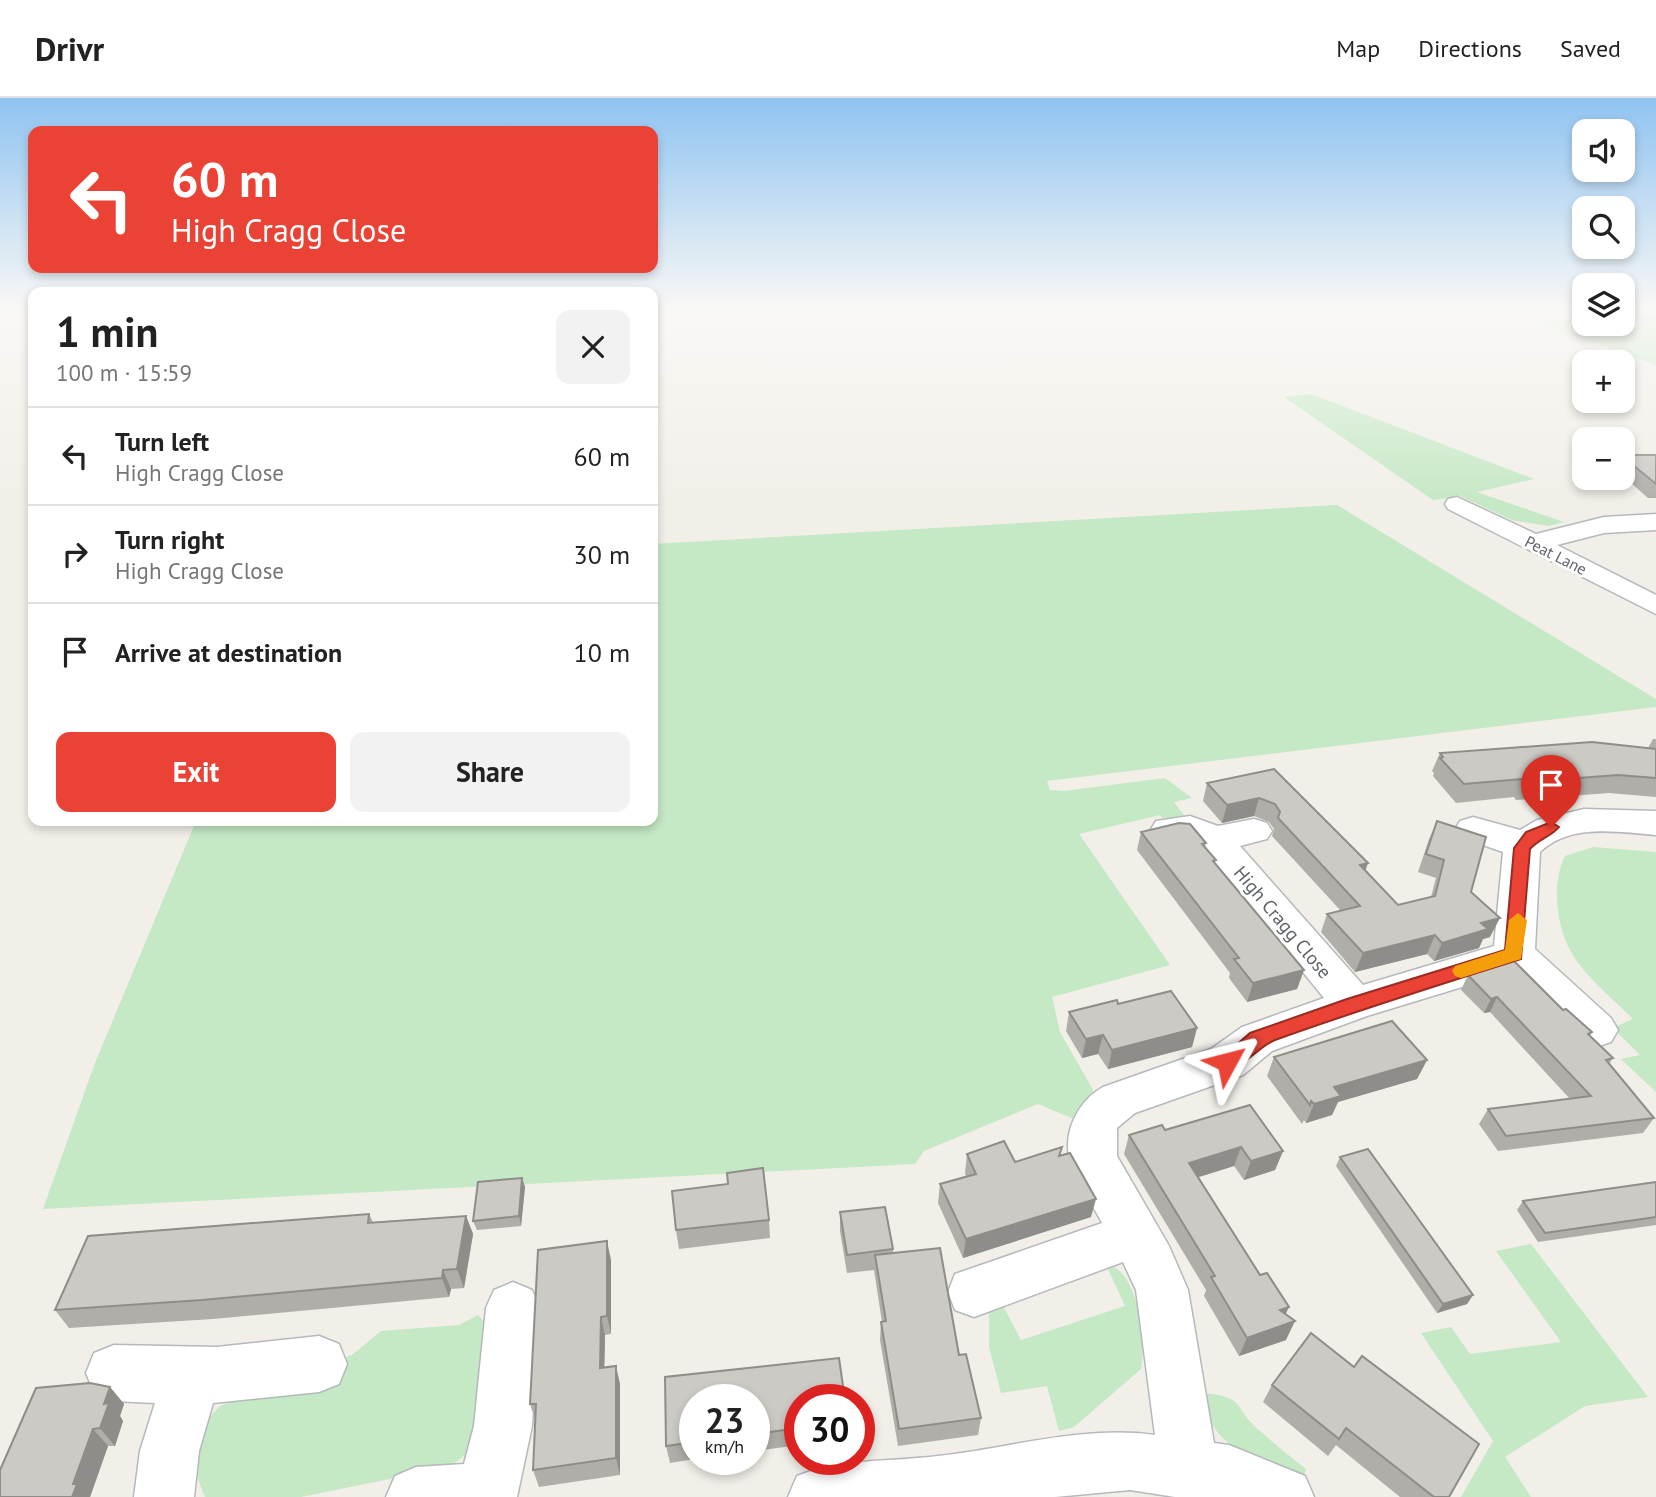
<!DOCTYPE html>
<meta charset="utf-8">
<style>
:root{--surface:#fff;--page:#f2f2f2;--text:#222;--muted:#767676;--line:#e0e0e0;--accent:#ea4335}
body{margin:0;font-family:"PT Sans",sans-serif;background:var(--page);color:var(--text);height:100vh;display:flex;flex-direction:column;font-size:26px;white-space:nowrap}
*{box-sizing:border-box;margin:0}
p{font-size:23px;color:var(--muted)}
.icon{flex:none;width:38px;height:38px;fill:none;stroke:currentColor;stroke-width:2;stroke-linecap:round;stroke-linejoin:round}
.map{position:relative;flex:1;overflow:hidden}
.side{position:absolute;left:28px;top:189px;width:630px;height:539px;display:flex;flex-direction:column;background:var(--surface);border-radius:14px;box-shadow:0 4px 10px #0003}
.side>*{flex:none}
.guide{position:absolute;left:28px;top:28px;width:630px;height:147px;border-radius:14px;box-shadow:0 4px 10px #0003;background:#ea4335;color:#fff;overflow:hidden}
.controls{position:absolute;left:1572px;top:21px;display:grid;gap:14px}
.controls a{display:grid;place-items:center;width:63px;height:63px;border-radius:14px;background:var(--surface);box-shadow:0 4px 10px #0003;font-size:35px}
.speed{position:absolute;left:679px;top:1286px;display:flex;gap:14px;font-size:35px;font-weight:700;text-align:center}
.speed>*{display:grid;place-content:center;width:91px;height:91px;border-radius:50%;background:var(--surface);box-shadow:0 4px 10px #0003;line-height:1}
.speed small{font-size:18px;font-weight:400}
.speed .limit{border:10px solid #d22;background:#fff;color:#111}
.pin{position:absolute;display:grid;place-items:center;width:60px;height:60px;color:#fff;margin:-72px -30px;border-radius:50% 50% 50% 0;rotate:-45deg;box-shadow:0 0 7px #0007}
.pin .icon{rotate:45deg}
.me{position:absolute;width:77px;margin:-38px;rotate:52deg;stroke-linejoin:round;filter:drop-shadow(0 0 5px #0008)}
.turn{display:flex;align-items:center;gap:24px;height:147px;padding:0 28px;font-size:32px}
.turn .icon{width:91px;height:91px;stroke-width:2.5}
.turn b{display:block;font-size:49px;line-height:60px}
.round{display:grid;place-items:center;flex:none;width:74px;height:74px;border-radius:14px;background:var(--page)}
.head{display:flex;align-items:center;justify-content:space-between;height:119px;padding:0 28px}
h1{font-size:42px;font-weight:800;line-height:52px}
.action{display:flex;gap:14px;margin-top:auto;padding:14px 28px}
.action a{flex:1;height:80px;border-radius:14px;background:var(--accent);color:#fff;font-size:28px;font-weight:800;line-height:80px;text-align:center}
.action a+a{background:var(--page);color:var(--text)}
ul{padding:0;list-style:none}
li{display:flex;align-items:center;gap:21px;height:98px;padding:0 28px;border-top:2px solid var(--line)}
li div{flex:1}
li b{display:block;font-size:26px}
li em{font-style:normal}
header{display:flex;align-items:center;gap:42px;box-sizing:border-box;height:98px;padding:0 35px;background:var(--surface);border-bottom:2px solid var(--line)}
header strong{font-size:33px}
nav{display:flex;gap:38px;margin-inline-start:auto;font-size:24px}
.map>svg:first-child{display:block}
</style>
<header>
<strong>Drivr</strong>
<nav><a>Map</a><a>Directions</a><a>Saved</a></nav>
</header>
<div class="map">
<svg width="1656" height="1399" viewBox="0 0 1656 1399">
<rect width="100%" height="100%" fill="#f1efe8"/>
<!-- green -->
<g fill="#c5e8c5">
<polygon points="1656,210 1656,267 1542,226 1584,214 1584,226 1622,226 1622,212"/>
<polygon points="1311,296 1534,381 1477,394 1564,424 1548,428 1512,422 1460,398 1433,402 1284,299"/>
<polygon points="1337,407 1656,601 1656,609 1047,683 1050,692 1064,693 1165,680 1192,700 1174,704 1186,720 1163,720 1160,717 1079,736 1170,867 1052,899 1060,934 1093,992 1076,1022 1038,1006 924,1053 915,1066 43,1111 95,965 196,723 653,723 653,446"/>
<path d="M1593,749L1656,754V994L1621,961L1640,957L1613,930L1633,921C1614,902 1591,883 1576,862C1557,835 1550,788 1565,758Z"/>
<polygon points="1531,1146 1648,1299 1585,1308 1505,1359 1531,1399 1461,1399 1493,1343 1421,1235 1451,1229 1470,1256 1561,1244 1496,1153"/>
<path d="M1113,1169C1139,1179 1146,1247 1141,1271L1074,1329L1059,1333L1047,1288L1001,1295L989,1249V1212L1002,1206L1021,1242L1125,1208L1108,1171Z"/>
<path d="M478,1217L489,1230L479,1347L449,1369L301,1399H205C189,1364 192,1336 220,1308L352,1257L381,1233L459,1227Z"/>
<path d="M1202,1295C1248,1299 1232,1309 1259,1332C1274,1346 1290,1358 1306,1371L1303,1381C1257,1361 1209,1352 1202,1295Z"/>
</g>
<g fill="none" stroke-linecap="round" stroke-linejoin="round">
<defs>
<g id="minor">
<polygon points="1457,399 1536,436 1604,419 1656,416 1656,432 1604,435 1557,447 1656,497 1656,516 1448,411 1445,406 1448,401"/>
<path d="M1584,711L1656,713V737C1617,734 1571,725 1540,754L1535,851L1611,920L1618,932L1611,944L1596,949L1581,944L1508,875L1367,918L1272,953L1243,977L1135,1015L1117,1030V1058L1169,1148L1188,1192L1214,1345L1229,1347L1305,1378L1314,1399H1175L1130,1392L1055,1399H788L797,1378C840,1360 892,1364 938,1358C1010,1350 1083,1327 1155,1337L1136,1192L1123,1164L974,1219L955,1212L948,1194L955,1176L1102,1125C1092,1105 1075,1083 1070,1062C1062,1034 1079,1002 1103,989L1211,951L1242,929L1324,900L1201,749L1185,742L1156,739L1151,731L1156,723L1190,718L1218,728L1254,721L1267,725L1272,733L1267,741L1240,748L1363,887L1494,848L1503,754L1460,739L1455,731L1460,723L1473,719L1520,732L1537,722Z"/>
<polygon points="513,1184 532,1192 540,1210 532,1328 517,1399 386,1399 395,1378 416,1369 464,1366 474,1328 486,1210 494,1192"/>
<polygon points="319,1238 339,1246 347,1266 339,1286 319,1294 213,1305 199,1353 194,1399 134,1399 140,1353 155,1305 114,1303 94,1295 86,1275 94,1255 114,1247 217,1249"/>
</g>
</defs>
<!-- minor casing -->
<use href="#minor" stroke="#b5b8bc" stroke-width="3"/>
<!-- minor -->
<use href="#minor" fill="#fff" fill-rule="evenodd"/>
</g>
<!-- wall -->
<g fill="#afaea9">
<polygon points="1622,357 1656,357 1656,400 1648,400 1622,377"/>
<polygon points="1653,641 1656,641 1656,699 1609,695 1516,702 1514,699 1456,705 1433,678 1434,675 1432,673 1440,655 1648,650"/>
<polygon points="1274,671 1368,765 1365,773 1398,807 1431,799 1436,780 1418,774 1429,741 1437,723 1471,794 1490,839 1483,841 1479,850 1434,863 1427,856 1355,874 1321,834 1327,816 1341,813 1272,738 1274,731 1269,724 1254,718 1222,725 1203,703 1207,685"/>
<polygon points="1141,734 1206,745 1205,749 1215,765 1304,872 1297,891 1247,904 1229,880 1230,875 1137,752"/>
<polygon points="1468,877 1563,912 1592,934 1590,938 1613,960 1609,966 1654,1020 1643,1035 1498,1053 1479,1026 1488,1011 1570,1001 1490,914 1484,915 1461,892"/>
<polygon points="1118,906 1197,930 1192,949 1108,971 1098,956 1082,960 1066,933 1069,914"/>
<polygon points="1274,959 1427,962 1417,981 1338,1004 1332,1017 1306,1025 1304,1022 1302,1026 1267,978"/>
<polygon points="1165,1032 1283,1053 1275,1072 1244,1082 1234,1068 1198,1079 1260,1177 1286,1216 1286,1242 1239,1258 1204,1198 1206,1192 1124,1056 1129,1037"/>
<polygon points="967,1056 1015,1064 1060,1058 1091,1119 963,1160 938,1105 940,1086 966,1078 965,1075"/>
<polygon points="1340,1059 1473,1197 1467,1206 1437,1215 1336,1068"/>
<polygon points="522,1080 525,1089 521,1128 477,1132 473,1123"/>
<polygon points="1656,1084 1656,1127 1538,1144 1517,1112 1523,1103"/>
<polygon points="840,1114 893,1151 893,1155 959,1257 981,1320 978,1337 898,1348 880,1242 881,1224 882,1224 874,1172 847,1175 840,1133"/>
<polygon points="369,1116 373,1124 466,1118 473,1136 464,1190 451,1191 449,1199 213,1221 69,1230 55,1212"/>
<polygon points="769,1122 770,1140 679,1151 676,1132"/>
<polygon points="611,1162 611,1236 605,1237 604,1270 620,1286 620,1377 539,1389 533,1372 535,1322 530,1306"/>
<polygon points="1311,1235 1449,1399 1400,1399 1336,1347 1328,1358 1263,1304 1272,1287"/>
<polygon points="839,1260 845,1302 800,1302 800,1347 754,1353 754,1302 695,1302 695,1361 670,1365 666,1348 665,1279"/>
<polygon points="110,1289 124,1306 120,1318 123,1323 115,1348 108,1348 90,1399 0,1399"/>
</g>
<!-- shaded-wall -->
<g fill="#8f8d8a">
<polygon points="1259,700 1254,718 1222,725 1227,707"/>
<polygon points="1368,765 1361,784 1360,767"/>
<polygon points="1500,820 1490,839 1483,841 1479,850 1434,863 1442,845 1481,825"/>
<polygon points="1435,837 1427,856 1355,874 1363,855"/>
<polygon points="1304,872 1297,891 1247,904 1253,885"/>
<polygon points="1497,899 1490,914 1484,915 1491,901"/>
<polygon points="1197,930 1192,949 1108,971 1112,952"/>
<polygon points="1103,937 1098,956 1082,960 1086,941"/>
<polygon points="1427,962 1417,981 1338,1004 1332,1017 1306,1025 1314,1006 1334,989"/>
<polygon points="1241,1049 1234,1068 1183,1084 1189,1065"/>
<polygon points="1283,1053 1275,1072 1244,1082 1251,1063"/>
<polygon points="522,1080 525,1089 521,1128 519,1118"/>
<polygon points="1096,1101 1091,1119 963,1160 966,1141"/>
<polygon points="466,1118 473,1136 464,1190 457,1171"/>
<polygon points="607,1143 611,1162 611,1236 607,1218"/>
<polygon points="443,1172 451,1191 449,1199 442,1180"/>
<polygon points="1473,1197 1467,1206 1437,1215 1443,1206"/>
<polygon points="1289,1209 1280,1228 1280,1212"/>
<polygon points="601,1219 605,1237 604,1288 600,1270"/>
<polygon points="1295,1223 1286,1242 1239,1258 1247,1240"/>
<polygon points="616,1268 620,1286 620,1377 616,1360"/>
<polygon points="110,1289 124,1306 120,1318 123,1323 115,1348 100,1330 104,1306"/>
<polygon points="93,1331 108,1348 90,1399 72,1399 73,1386"/>
</g>
<!-- building -->
<g fill="#cccac5" stroke="#8f8d8a" stroke-width="2">
<polygon points="1622,357 1656,357 1656,386 1622,358"/>
<polygon points="1592,644 1656,651 1656,680 1618,677 1525,684 1522,681 1464,686 1440,660 1443,659 1440,655"/>
<polygon points="1274,671 1368,765 1360,767 1398,807 1435,798 1444,762 1426,756 1437,723 1486,739 1471,794 1500,820 1481,825 1488,831 1442,845 1435,837 1363,855 1327,816 1360,808 1278,720 1280,714 1275,706 1259,700 1227,707 1207,685"/>
<polygon points="1179,725 1190,726 1206,745 1202,746 1216,762 1213,763 1304,872 1253,885 1234,861 1239,860 1141,734"/>
<polygon points="1514,863 1563,912 1566,911 1592,934 1588,936 1613,960 1606,962 1654,1020 1506,1038 1488,1011 1591,998 1497,899 1491,901 1468,877"/>
<polygon points="1171,893 1197,930 1112,952 1103,937 1086,941 1069,914 1117,902 1118,906"/>
<polygon points="1392,923 1427,962 1334,989 1341,998 1314,1006 1311,1003 1310,1007 1274,959"/>
<polygon points="1250,1007 1283,1053 1251,1063 1241,1049 1189,1065 1260,1177 1267,1175 1289,1209 1280,1212 1295,1223 1247,1240 1211,1179 1215,1178 1129,1037 1162,1027 1165,1032"/>
<polygon points="1004,1043 1015,1064 1062,1049 1059,1058 1070,1055 1096,1101 966,1141 940,1086 976,1076 967,1056"/>
<polygon points="1368,1051 1473,1197 1443,1206 1340,1059"/>
<polygon points="763,1070 769,1122 676,1132 672,1093 728,1086 727,1075"/>
<polygon points="522,1080 519,1118 473,1123 478,1084"/>
<polygon points="1656,1084 1656,1119 1545,1135 1523,1103"/>
<polygon points="885,1109 893,1151 847,1157 840,1114"/>
<polygon points="369,1116 368,1125 466,1118 457,1171 443,1172 442,1180 202,1202 55,1212 88,1138"/>
<polygon points="607,1143 607,1218 601,1219 600,1270 616,1268 616,1360 533,1372 536,1306 530,1306 538,1152"/>
<polygon points="940,1150 959,1257 966,1256 981,1320 899,1331 881,1224 886,1223 875,1157"/>
<polygon points="1311,1235 1354,1269 1362,1258 1479,1346 1449,1399 1434,1399 1346,1330 1339,1341 1272,1287"/>
<polygon points="839,1260 845,1302 800,1302 800,1330 754,1336 754,1302 695,1302 695,1344 666,1348 665,1279"/>
<polygon points="90,1285 110,1289 104,1306 109,1305 100,1330 93,1331 73,1386 77,1386 72,1399 0,1399 0,1372 36,1290"/>
</g>
<!-- sky -->
<linearGradient id="sky" x2="0" y2="1"><stop stop-color="#8fc3f1"/><stop offset="0.52" stop-color="#f9f8f5"/><stop offset="1" stop-color="#f9f8f5" stop-opacity="0"/></linearGradient>
<rect width="1656" height="406" fill="url(#sky)"/>
<!-- route -->
<path fill="#ea4335" stroke="#982c22" stroke-width="2" d="M1551,724L1559,729C1552,738 1539,741 1530,751L1521,861C1438,887 1356,913 1275,942C1257,949 1239,976 1220,970L1217,964L1250,935L1347,901L1505,852L1514,750L1526,734Z"/>
<!-- slow -->
<polygon fill="#f59e0b" points="1518,815 1527,822 1521,861 1461,880 1455,878 1452,873 1455,868 1505,852 1509,822"/>
<g text-anchor="middle" dominant-baseline="central" stroke-width="6" stroke-linejoin="round" paint-order="stroke">
<!-- far-street labels -->
<g font-size="16" fill="#5f6368" stroke="#fff">
<text transform="translate(1556 457) rotate(27)">Peat Lane</text>
</g>
<!-- street labels -->
<g font-size="19" fill="#5f6368" stroke="#fff">
<text transform="translate(1283 824) rotate(50)">High Cragg Close</text>
</g>
</g>
</svg>
<div class="controls">
<a><svg class="icon" aria-label="sound" viewBox="0 0 24 24"><path d="M4 9h4l5-4v14l-5-4H4zM17 9q2 3 0 6"/></svg></a>
<a><svg class="icon" aria-label="search" viewBox="0 0 24 24"><circle cx="10" cy="10" r="6"/><path d="M15 15l6 6"/></svg></a>
<a><svg class="icon" aria-label="layers" viewBox="0 0 24 24"><path d="M12 4l9 5-9 5-9-5zM3 14l9 5 9-5"/></svg></a>
<a>+</a>
<a>−</a>
</div>
<div class="speed"><div>23<small>km/h</small></div><div class="limit">30</div></div>
<div class="pin" style="left:1551px;top:729px;background:#d93025"><svg class="icon" aria-label="arrive" viewBox="0 0 24 24"><path d="M6 21V4h12l-3 4 3 4H6"/></svg></div>
<svg class="me" style="left:1227px;top:964px" viewBox="-20 -20 40 40"><path d="M0-17L14 15 0 8-14 15z" fill="#ea4335" stroke="#fff" stroke-width="4"/></svg>
<div class="guide">
<div class="turn"><svg class="icon" aria-label="left" viewBox="0 0 24 24"><path d="M17 20v-9H6M10 6l-5 5 5 5"/></svg><div><b>60 m</b>High Cragg Close</div></div>
</div>
<section class="side">
<div class="head"><div><h1>1 min</h1><p>100 m · 15:59</p></div><a class="round"><svg class="icon" aria-label="close" viewBox="0 0 24 24"><path d="M6 6l12 12M18 6L6 18"/></svg></a></div>
<ul>
<li><svg class="icon" aria-label="left" viewBox="0 0 24 24"><path d="M17 20v-9H6M10 6l-5 5 5 5"/></svg><div><b>Turn left</b><p>High Cragg Close</p></div><em>60 m</em></li>
<li><svg class="icon" aria-label="right" viewBox="0 0 24 24"><path d="M7 20v-9h11M14 6l5 5-5 5"/></svg><div><b>Turn right</b><p>High Cragg Close</p></div><em>30 m</em></li>
<li><svg class="icon" aria-label="arrive" viewBox="0 0 24 24"><path d="M6 21V4h12l-3 4 3 4H6"/></svg><div><b>Arrive at destination</b></div><em>10 m</em></li>
</ul>
<div class="action"><a>Exit</a><a>Share</a></div>
</section>
</div>
